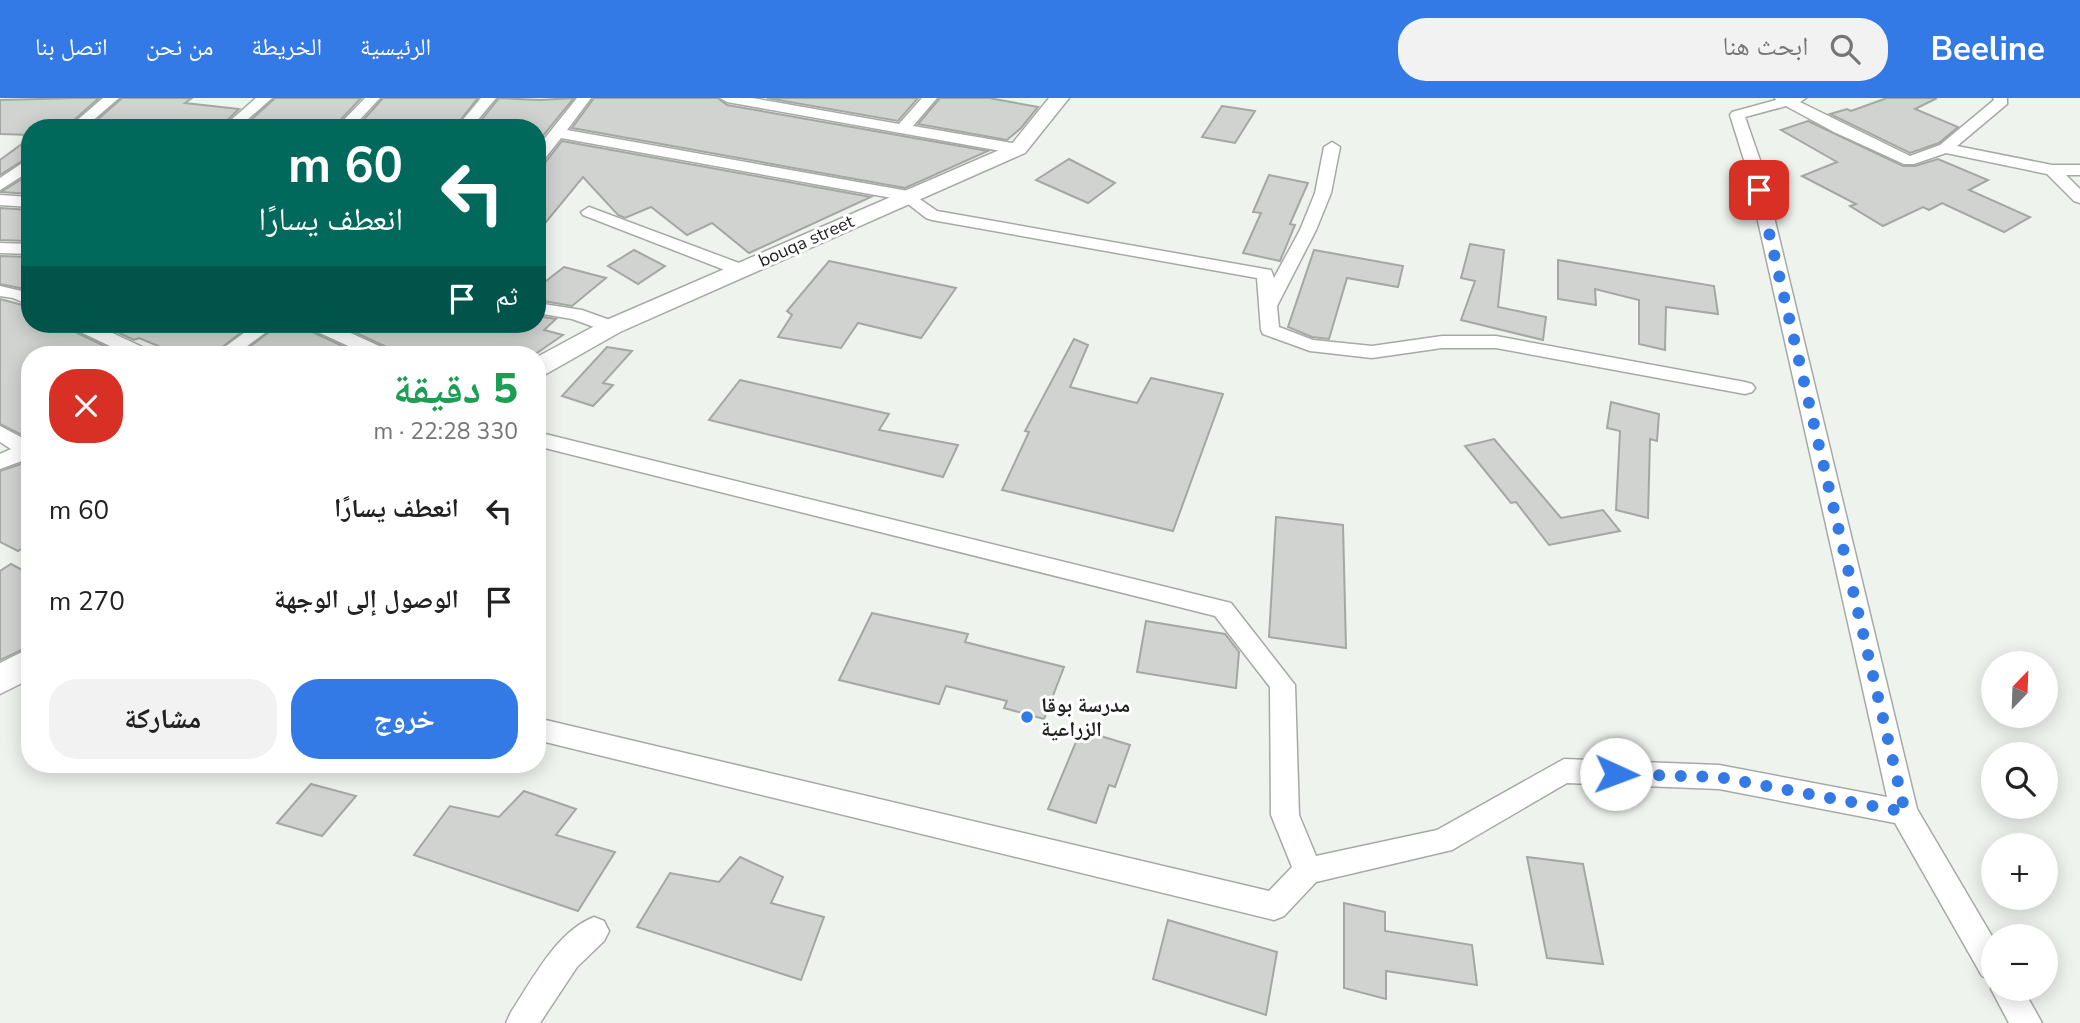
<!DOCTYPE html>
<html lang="ar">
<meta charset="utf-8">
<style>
:root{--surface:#fff;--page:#f2f2f2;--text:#222;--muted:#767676;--accent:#347ae7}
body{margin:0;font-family:"Nunito Sans","Noto Naskh Arabic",sans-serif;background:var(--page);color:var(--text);direction:rtl;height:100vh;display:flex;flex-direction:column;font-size:26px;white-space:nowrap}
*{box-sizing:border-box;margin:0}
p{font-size:23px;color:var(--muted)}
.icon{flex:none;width:38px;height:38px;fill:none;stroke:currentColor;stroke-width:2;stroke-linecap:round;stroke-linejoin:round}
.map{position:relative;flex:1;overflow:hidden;direction:ltr}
.panel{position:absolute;left:21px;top:248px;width:525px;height:427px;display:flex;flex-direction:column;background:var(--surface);border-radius:28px;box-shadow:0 4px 18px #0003;direction:rtl}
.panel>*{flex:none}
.guide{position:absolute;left:21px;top:21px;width:525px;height:214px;border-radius:28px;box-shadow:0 4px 18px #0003;direction:rtl;background:#00695c;color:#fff;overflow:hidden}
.needle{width:46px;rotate:23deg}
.controls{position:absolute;left:1981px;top:553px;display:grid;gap:14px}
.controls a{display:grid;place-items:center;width:77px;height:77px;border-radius:50%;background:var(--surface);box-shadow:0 4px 18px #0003;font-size:35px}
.pin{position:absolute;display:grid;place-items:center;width:60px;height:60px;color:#fff;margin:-30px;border-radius:14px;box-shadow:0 4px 10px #0006}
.me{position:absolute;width:77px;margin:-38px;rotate:92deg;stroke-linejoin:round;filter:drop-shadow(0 0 5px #0008)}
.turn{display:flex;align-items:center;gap:24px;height:147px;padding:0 28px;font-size:32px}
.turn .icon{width:91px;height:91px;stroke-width:2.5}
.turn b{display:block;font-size:49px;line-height:60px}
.then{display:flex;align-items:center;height:66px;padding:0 28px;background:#0003;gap:14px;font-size:26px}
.round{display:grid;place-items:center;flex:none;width:74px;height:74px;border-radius:28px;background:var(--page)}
.overview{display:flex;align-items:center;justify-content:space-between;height:119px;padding:0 28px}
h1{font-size:42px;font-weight:800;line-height:52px;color:#1e9e55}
.cta{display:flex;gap:14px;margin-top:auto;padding:14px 28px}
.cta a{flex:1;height:80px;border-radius:28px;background:var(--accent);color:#fff;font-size:28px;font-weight:800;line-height:80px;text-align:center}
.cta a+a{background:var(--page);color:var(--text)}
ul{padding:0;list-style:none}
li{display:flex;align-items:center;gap:21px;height:91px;padding:0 28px}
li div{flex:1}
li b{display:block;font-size:26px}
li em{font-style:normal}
header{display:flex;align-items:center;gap:42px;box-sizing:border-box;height:98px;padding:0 35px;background:var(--accent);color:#fff}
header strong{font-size:33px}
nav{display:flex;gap:38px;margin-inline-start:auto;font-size:24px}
.search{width:490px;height:63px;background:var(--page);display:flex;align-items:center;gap:18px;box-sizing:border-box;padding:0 24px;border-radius:28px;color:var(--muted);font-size:26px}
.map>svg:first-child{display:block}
</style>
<header>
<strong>Beeline</strong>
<div class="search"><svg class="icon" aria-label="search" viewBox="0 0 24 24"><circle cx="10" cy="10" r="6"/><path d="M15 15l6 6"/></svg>ابحث هنا</div>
<nav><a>الرئيسية</a><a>الخريطة</a><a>من نحن</a><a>اتصل بنا</a></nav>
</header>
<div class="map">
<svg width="2080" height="925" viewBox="0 0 2080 925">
<rect width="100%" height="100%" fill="#eff3ee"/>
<!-- building -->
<g fill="#d0d3cf" stroke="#a4a7a3" stroke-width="2">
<polygon points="76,0 99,0 65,30 30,30 30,37 0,36 0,2"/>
<polygon points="122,0 192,0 185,5 239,11 219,30 88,30"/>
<polygon points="275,0 361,0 333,30 242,30"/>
<polygon points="383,0 478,0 454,30 356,30"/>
<polygon points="499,0 540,2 574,0 537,45 537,30 475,30"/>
<polygon points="594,0 718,0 727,7 988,53 905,90 572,30"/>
<polygon points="767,0 918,0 898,23"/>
<polygon points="940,0 989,0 1038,9 1021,30 1007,42 918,26"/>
<polygon points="1887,0 1937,0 1915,11 1958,29 1939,45 1910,55 1830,16 1847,11 1851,13"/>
<polygon points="1222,8 1255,13 1235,45 1202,39"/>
<polygon points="1808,23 1903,68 1915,68 1938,61 1988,82 1969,92 2030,119 2004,134 1942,105 1929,112 1923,109 1883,128 1850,108 1856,106 1802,78 1837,64 1781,32"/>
<polygon points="30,40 30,58 0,77 0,62"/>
<polygon points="562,43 871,99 749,155 712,125 687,137 651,109 625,120 618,117 583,79 537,135 537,68 544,66"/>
<polygon points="1069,61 1100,77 1115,85 1088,105 1036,82"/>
<polygon points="30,76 30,96 1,94"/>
<polygon points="1269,77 1308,85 1290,126 1295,127 1280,163 1243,155 1261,115 1253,114"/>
<polygon points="0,110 30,112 30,143 0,142"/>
<polygon points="1470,146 1504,152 1498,209 1546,219 1543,242 1461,222 1475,183 1461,180"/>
<polygon points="634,152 665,168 638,186 608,168"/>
<polygon points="1314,152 1403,168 1398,189 1347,180 1329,241 1312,239 1288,229"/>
<polygon points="0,158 30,159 30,192 0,186"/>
<polygon points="1558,162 1714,188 1718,216 1666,209 1665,252 1639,246 1639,202 1595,191 1596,207 1558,201"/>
<polygon points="829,163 956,190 921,240 858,225 841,250 778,239 792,217 787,213"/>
<polygon points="564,169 606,180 572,208 537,202 537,190"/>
<polygon points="0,201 30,209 30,226 66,226 71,232 123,257 30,257 30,341 0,326"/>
<polygon points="537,218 556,221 544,232 563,237 534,257 396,257 391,251 337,226 537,226"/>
<polygon points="106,226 252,226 212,257 180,257 139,240 134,242 106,229 110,227"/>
<polygon points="279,226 304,226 308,232 362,257 239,257"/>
<polygon points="1074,241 1088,247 1070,289 1137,305 1151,280 1223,296 1173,433 1002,392 1029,334 1025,333"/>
<polygon points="607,249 632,253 603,285 613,287 593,308 562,298"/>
<polygon points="740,282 889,316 879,332 958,347 943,379 709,322"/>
<polygon points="1611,304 1659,316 1657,343 1650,341 1648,420 1616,412 1620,333 1607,330"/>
<polygon points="1494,341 1561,420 1603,412 1620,433 1549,447 1516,404 1511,405 1465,348"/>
<polygon points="30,363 30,445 18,453 0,444 0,373"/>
<polygon points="1276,419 1343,427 1346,550 1269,539"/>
<polygon points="11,466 30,476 30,548 0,562 0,473"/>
<polygon points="872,515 968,536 965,544 1064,569 1044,621 1004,610 1007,603 946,588 939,606 839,582"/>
<polygon points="1146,523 1225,536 1239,554 1236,590 1137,574"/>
<polygon points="1081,632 1130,647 1115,689 1109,687 1096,725 1048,711"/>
<polygon points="311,686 356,698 322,738 277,725"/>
<polygon points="524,693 576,711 556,737 615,754 578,813 414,757 450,708 499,719"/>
<polygon points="740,759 783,779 771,805 824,819 801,882 637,829 670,775 719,784"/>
<polygon points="1527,759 1583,766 1603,866 1547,860"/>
<polygon points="1344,805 1385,814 1385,833 1472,847 1477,887 1386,873 1386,901 1344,890"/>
<polygon points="1168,822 1277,854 1266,917 1153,881"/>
</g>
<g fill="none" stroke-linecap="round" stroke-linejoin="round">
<defs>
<g id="street">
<polygon points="103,0 119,0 84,30 68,30"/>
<polygon points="256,0 272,0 238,30 222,30"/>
<polygon points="365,0 380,0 352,30 336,30"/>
<polygon points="481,0 496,0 471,30 456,30"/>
<polygon points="577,0 591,0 567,32 908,93 937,113 1265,171 1271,172 1274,180 1300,132 1315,95 1324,49 1332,44 1340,49 1331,95 1316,132 1277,208 1279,229 1313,242 1372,248 1442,238 1496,238 1745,284 1752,286 1755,290 1752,294 1745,296 1496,250 1442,250 1372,260 1310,253 1263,236 1261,232 1257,180 932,122 926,120 903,102 561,40 542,64 537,66 537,50"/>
<polygon points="720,0 752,0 899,26 922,0 937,0 913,28 1018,46 1026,51 1018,56 727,4"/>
<polygon points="1775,0 1806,0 1800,4 1910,58 1940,47 1994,2 1993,0 2007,0 2007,6 1957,48 2052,67 2080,67 2080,77 2066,77 2080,91 2080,105 2074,103 2047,76 1946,55 1914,66 1904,66 1834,34 1786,8 1745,19 1761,65 1917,711 1993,840 1993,883 1982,878 1895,725 1719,691 1567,685 1452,752 1316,784 1284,818 1274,822 537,642 537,620 1269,793 1292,769 1271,717 1270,589 1215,518 537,348 537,334 1231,505 1295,587 1299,717 1316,758 1437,732 1564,661 1719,667 1887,699 1745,65 1730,17 1732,14 1776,2"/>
<polygon points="30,60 30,73 0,92 0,80"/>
<polygon points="0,97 30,99 30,109 0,107"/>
<polygon points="589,109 747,168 750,172 747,176 735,176 583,117 581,114"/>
<polygon points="0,145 30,146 30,156 0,155"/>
<polygon points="0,188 30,195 30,207 13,200 0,198"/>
<polygon points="537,205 582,212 618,225 620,229 611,235 572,221 537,215"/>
<polygon points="70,226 93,226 151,253 154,257 129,257 72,230"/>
<polygon points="256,226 277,226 235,257 214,257"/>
<polygon points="307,226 331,226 390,253 393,257 368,257 309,230"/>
<polygon points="0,328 30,344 30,360 0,371 0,356 11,351 0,344"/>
<path d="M594,819L604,823L609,833L604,843L577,869L540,925H506L511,914C533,881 556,834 594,819Z"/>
<polygon points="1993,885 1993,891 2023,891 2042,925 2009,925 1991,891"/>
</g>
<g id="secondary">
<polygon points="1049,0 1069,0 1025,55 620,234 546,276 537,278 537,259 602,224 1011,47"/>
<polygon points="30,550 30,581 0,596 0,565"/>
</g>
</defs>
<!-- street casing -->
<use href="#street" stroke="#a6aaa5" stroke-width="3"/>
<!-- secondary casing -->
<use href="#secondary" stroke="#a6aaa5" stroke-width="3"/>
<!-- street -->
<use href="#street" fill="#fff" fill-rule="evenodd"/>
<!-- secondary -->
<use href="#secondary" fill="#fff" fill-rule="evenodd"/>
</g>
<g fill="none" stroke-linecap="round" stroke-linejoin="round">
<!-- route -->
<polyline stroke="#347ae7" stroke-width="12" stroke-dasharray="0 21.6" points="1616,676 1719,679 1905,714 1759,92"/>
</g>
<!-- markers -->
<circle fill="#347ae7" stroke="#fff" stroke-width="2.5" cx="1027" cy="619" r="7"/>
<g text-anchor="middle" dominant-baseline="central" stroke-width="6" stroke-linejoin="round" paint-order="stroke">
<!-- far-street labels -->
<g font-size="18" fill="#1f201f" stroke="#fff">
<text transform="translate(806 143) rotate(-24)">bouqa street</text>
</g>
<!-- poi labels -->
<g font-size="21" font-weight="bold" fill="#1f201f" stroke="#fff" text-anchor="start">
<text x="1041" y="607">مدرسة بوقا<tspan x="1041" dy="24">الزراعية</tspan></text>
</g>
</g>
</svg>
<div class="controls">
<a><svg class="needle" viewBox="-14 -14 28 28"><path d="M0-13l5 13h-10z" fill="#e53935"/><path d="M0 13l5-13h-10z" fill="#767676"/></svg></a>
<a><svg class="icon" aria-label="search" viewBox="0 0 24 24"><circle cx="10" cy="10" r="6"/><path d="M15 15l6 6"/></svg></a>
<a>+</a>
<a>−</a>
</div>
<div class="pin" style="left:1759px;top:92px;background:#d93025"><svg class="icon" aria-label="arrive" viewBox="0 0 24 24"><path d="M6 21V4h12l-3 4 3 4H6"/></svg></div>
<svg class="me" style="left:1616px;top:676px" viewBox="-20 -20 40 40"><circle r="19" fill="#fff"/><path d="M0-13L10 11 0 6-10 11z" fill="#347ae7"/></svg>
<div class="guide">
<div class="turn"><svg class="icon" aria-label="left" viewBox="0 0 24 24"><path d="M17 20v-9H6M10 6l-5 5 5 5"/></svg><div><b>60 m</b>انعطف يسارًا</div></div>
<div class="then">ثم<svg class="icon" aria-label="arrive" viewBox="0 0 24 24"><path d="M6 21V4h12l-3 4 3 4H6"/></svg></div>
</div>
<section class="panel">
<div class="overview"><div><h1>5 دقيقة</h1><p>330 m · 22:28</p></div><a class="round" style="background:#d93025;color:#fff"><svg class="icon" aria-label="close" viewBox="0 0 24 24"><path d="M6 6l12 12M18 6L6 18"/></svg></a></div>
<ul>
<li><svg class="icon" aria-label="left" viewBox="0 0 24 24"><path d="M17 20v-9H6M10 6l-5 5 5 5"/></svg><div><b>انعطف يسارًا</b></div><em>60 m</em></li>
<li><svg class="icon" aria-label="arrive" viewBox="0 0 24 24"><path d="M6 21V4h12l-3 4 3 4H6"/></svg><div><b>الوصول إلى الوجهة</b></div><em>270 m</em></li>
</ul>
<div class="cta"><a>خروج</a><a>مشاركة</a></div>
</section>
</div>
